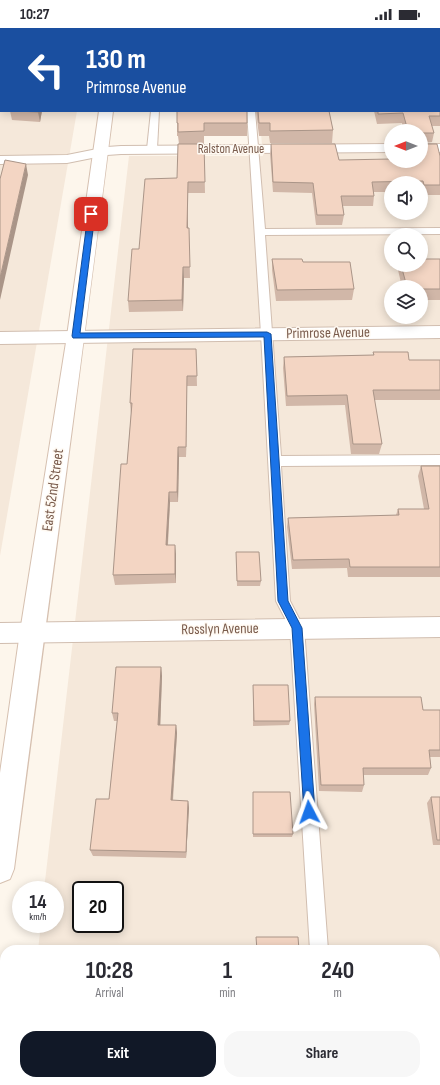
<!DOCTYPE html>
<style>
:root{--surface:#fff;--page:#f7f7f7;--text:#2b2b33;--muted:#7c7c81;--accent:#111827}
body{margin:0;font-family:"Sofia Sans Condensed",sans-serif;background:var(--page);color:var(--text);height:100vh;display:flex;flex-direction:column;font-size:15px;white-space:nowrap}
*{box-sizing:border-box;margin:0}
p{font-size:13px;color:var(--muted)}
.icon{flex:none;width:22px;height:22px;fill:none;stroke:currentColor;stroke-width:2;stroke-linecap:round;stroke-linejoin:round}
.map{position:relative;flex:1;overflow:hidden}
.sheet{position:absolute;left:0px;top:917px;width:440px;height:140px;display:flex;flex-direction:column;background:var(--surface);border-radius:16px 16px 0 0;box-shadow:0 2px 10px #0003}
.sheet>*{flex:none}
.banner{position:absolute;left:0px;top:0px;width:440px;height:84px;box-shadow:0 2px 10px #0003;background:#1a4fa0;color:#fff;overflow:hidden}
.needle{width:26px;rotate:270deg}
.tools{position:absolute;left:384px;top:96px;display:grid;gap:8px}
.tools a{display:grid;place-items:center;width:44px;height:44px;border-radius:50%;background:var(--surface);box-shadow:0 2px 10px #0003;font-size:20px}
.speed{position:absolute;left:12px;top:853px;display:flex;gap:8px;font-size:20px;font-weight:700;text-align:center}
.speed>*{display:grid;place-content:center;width:52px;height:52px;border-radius:50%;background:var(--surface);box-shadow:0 2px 10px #0003;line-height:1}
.speed small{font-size:10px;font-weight:400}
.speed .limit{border:2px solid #111;border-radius:6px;background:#fff;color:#111}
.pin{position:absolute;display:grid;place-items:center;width:34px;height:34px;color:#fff;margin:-17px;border-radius:8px;box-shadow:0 2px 6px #0006}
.me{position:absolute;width:44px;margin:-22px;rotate:356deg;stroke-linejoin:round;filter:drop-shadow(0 0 3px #0008)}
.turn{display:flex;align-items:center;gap:14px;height:84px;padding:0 20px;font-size:18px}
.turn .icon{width:52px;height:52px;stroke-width:2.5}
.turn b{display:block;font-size:28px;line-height:34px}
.eta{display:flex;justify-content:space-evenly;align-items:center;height:68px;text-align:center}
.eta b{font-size:24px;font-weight:700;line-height:28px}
.primary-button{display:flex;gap:8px;margin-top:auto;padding:8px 20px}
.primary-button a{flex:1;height:46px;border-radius:16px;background:var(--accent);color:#fff;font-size:16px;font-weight:700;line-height:46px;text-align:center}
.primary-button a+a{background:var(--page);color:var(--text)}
.status{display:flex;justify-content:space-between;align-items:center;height:28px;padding:0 20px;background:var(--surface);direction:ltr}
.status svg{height:11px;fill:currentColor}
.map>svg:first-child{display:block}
</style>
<div class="status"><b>10:27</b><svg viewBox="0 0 49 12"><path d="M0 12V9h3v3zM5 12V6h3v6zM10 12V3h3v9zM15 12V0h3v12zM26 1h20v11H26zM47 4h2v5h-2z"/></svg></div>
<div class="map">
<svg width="440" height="1057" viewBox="0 0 440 1057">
<rect width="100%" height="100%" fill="#fdf6ec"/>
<!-- residential -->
<g fill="#f5e8da" fill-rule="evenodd">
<polygon points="0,0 92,0 1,1 1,83 77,83 0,528"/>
<path d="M250,0H440V1057H22L23,1052H435V922H38L41,896H55V862H44L129,128H263L259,83H439V1ZM391,103H421V133H391ZM391,155H421V185H391ZM391,207H421V237H391ZM391,259H421V289H391ZM81,862H115V896H81Z"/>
</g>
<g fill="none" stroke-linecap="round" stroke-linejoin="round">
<defs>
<g id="lane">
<polygon points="221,0 249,0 250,1 220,1"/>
<polygon points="151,83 159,83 157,121 152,124 147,121"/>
<polygon points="247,83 255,83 265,201 440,200 440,206 265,207 281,428 440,427 440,437 281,438 290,573 304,600 328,922 310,922 290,600 276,573 261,306"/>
<polygon points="440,947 440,967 435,968 435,948"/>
<rect x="319" y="1052" width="20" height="5"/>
</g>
<g id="street">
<polygon points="391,116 391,124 121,126 107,127 67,135 0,136 0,128 67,127 107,119 121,118"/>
<rect x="421" y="116" width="19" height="8"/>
<polygon points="440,298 440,310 0,316 0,304"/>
<polygon points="440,589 440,609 0,615 0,595"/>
</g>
<g id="secondary">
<rect x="112" y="0" width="12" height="1"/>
<path d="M99,83H113C82,336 46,588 14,841L10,851L0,855V745L20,604L67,308Z"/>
</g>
</defs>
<!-- lane casing -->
<use href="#lane" stroke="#d1beb0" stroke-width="2"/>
<!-- street casing -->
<use href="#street" stroke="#d1beb0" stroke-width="2"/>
<!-- secondary casing -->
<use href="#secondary" stroke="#d6c0b0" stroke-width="2"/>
<!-- lane -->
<use href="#lane" fill="#fff" fill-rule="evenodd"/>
<!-- street -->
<use href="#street" fill="#fff" fill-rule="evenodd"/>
<!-- secondary -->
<use href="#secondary" fill="#fff" fill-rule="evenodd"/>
</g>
<!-- wall -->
<g fill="#d1b7a8">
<polygon points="0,0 60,0 60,1 1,1 1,32 0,32"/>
<polygon points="357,0 440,0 440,98 432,98 434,105 432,114 422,115 440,128 440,167 422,167 421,164 421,155 391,155 391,164 374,164 374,168 373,178 343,178 344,187 342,197 316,197 312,165 273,164 270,126 271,116 339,132 421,133 421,103 403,103 402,95 377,96 374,83 439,83 439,1 357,1"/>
<polygon points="10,83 42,83 40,94 12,92"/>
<polygon points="256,83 329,83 333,102 332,115 270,115 269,108 259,108"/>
<polygon points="177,95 247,95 247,108 204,108 204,116 179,116 178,108 177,108"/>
<polygon points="204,116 205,165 188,165 188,200 189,200 190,250 184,250 183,283 129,284 128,273 139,221 177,150"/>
<polygon points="272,231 303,234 354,261 352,272 276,273 272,242"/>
<polygon points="440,231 440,272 421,272 421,259 402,259 398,242 399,237 421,237"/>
<polygon points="196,321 197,358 187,358 186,429 179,429 178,474 170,474 168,517 176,526 176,555 115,557 113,547 127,436 131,386 130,375"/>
<polygon points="373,324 409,332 440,332 440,372 374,372 382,416 379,426 351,426 345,377 286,378 283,340 284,329 373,327"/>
<polygon points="421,438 440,438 440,549 348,549 347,540 292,541 287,499 288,490 396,487 398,481 424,481 418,448"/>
<polygon points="236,524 261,553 260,558 237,558"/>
<polygon points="161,639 162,648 160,697 176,697 177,705 173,773 188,773 189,780 186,830 93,828 90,822 109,771 117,693 114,693 112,685"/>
<polygon points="253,657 290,693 289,697 253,698"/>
<polygon points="315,669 423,682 440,682 440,729 430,729 431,740 428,747 363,747 364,757 362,764 319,763 314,676"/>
<polygon points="253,764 293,806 292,809 253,809"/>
<polygon points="431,769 440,769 440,817 433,817 427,775"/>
</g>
<!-- shaded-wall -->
<g fill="#aa9588">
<polygon points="38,83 42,83 40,94 38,84"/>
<polygon points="26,136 28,147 0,272 0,250"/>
<polygon points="188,154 188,211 187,200"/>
<polygon points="183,239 184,250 183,283 182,272"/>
<polygon points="187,348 187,358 186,429 186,419"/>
<polygon points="178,419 179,429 178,474 177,464"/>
<polygon points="169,464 170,474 167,526 166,517"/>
<polygon points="175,517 176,526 176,555 175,546"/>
<polygon points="161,639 162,648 160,705 158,697"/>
<polygon points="176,697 177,705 172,779 171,772"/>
<polygon points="188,773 189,780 186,830 186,824"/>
</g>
<!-- building -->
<g fill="#f3d5c3" stroke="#aa9588">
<polygon points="0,0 57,0 57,1 1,1 1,22 0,22"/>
<polygon points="147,0 241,0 241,1 145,1"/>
<polygon points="258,0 283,0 284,1 258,1"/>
<rect x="324" y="0" width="24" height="1"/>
<polygon points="360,0 440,0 440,34 439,36 440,36 440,88 429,88 434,105 422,105 422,114 423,116 437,116 440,128 440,157 424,157 423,153 372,154 374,168 341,168 344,187 317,187 313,155 273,154 271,116 335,116 339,132 391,131 391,133 421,133 421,103 408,103 403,85 378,86 378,83 439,83 439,1 361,1"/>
<polygon points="16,83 38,83 38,84"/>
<polygon points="177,83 247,83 247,95 204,95 204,103 178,104 178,95 177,95"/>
<polygon points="258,83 329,83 333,102 270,103 270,95 259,95"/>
<polygon points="178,116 204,116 205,154 188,154 187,200 189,200 190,239 183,239 182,272 128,273 132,221 139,221 145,151 177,150"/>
<polygon points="5,132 26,136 0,250 0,151"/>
<polygon points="272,231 302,231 303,234 350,234 354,261 277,262"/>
<polygon points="421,231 440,231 440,261 421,261 421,259 407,259 401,237 421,237"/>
<polygon points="133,321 196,321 197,348 187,348 186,419 178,419 177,464 169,464 166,517 175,517 175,546 113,547 121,436 127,436 132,375 130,375"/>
<polygon points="373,324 408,324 409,332 440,332 440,362 373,362 382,416 353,416 347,367 287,368 284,329 374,327"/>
<polygon points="421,438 440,438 440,539 350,539 349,531 293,532 288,490 399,487 398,481 429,481"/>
<polygon points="236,524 259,524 261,553 237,553"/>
<polygon points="116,639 161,639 158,697 176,697 171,772 188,773 186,824 90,822 96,771 109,771 118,685 112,685"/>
<polygon points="253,657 288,657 290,693 254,693"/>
<polygon points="315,669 421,669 423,682 440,682 440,722 429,722 431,740 363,740 364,757 321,757"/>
<polygon points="253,764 290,764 293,806 253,806"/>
<polygon points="431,769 440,769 440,812 437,812"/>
<polygon points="256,909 298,909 299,922 257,922"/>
<rect x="79" y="1052" width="89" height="5"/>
<rect x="255" y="1053" width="50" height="4"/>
</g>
<!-- route -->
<polygon fill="#1a73e8" stroke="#114b97" points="91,184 95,186 80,305 267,304 271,306 288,573 302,600 315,784 313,787 309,789 305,787 304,784 292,600 278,573 264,309 73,310 72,308 88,186"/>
<g text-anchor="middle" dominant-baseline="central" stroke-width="3" stroke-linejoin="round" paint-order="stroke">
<!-- far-street labels -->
<g font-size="13" fill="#7a5c4d" stroke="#fffaf3">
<text x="231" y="121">Ralston Avenue</text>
</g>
<!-- street labels -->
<g font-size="15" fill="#7a5c4d" stroke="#fffaf3">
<text transform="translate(328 305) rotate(-1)">Primrose Avenue</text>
<text transform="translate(53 462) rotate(-82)">East 52nd Street</text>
<text transform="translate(220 601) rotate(-1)">Rosslyn Avenue</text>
</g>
</g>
</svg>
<div class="tools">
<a><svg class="needle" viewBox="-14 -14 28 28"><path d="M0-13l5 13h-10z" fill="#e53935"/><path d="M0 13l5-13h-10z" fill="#7c7c81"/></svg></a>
<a><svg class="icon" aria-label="sound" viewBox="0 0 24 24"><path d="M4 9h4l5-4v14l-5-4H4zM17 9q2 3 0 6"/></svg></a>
<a><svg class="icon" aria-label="search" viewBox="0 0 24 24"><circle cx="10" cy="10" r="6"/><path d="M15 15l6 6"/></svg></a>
<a><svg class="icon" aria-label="layers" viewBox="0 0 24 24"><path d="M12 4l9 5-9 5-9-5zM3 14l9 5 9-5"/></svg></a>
</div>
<div class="speed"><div>14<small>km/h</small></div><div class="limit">20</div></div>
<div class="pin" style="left:91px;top:186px;background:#d93025"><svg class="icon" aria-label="arrive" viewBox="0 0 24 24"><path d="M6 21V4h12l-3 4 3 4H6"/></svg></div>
<svg class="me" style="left:309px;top:784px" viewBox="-20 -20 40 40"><path d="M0-17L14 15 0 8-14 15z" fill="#1a73e8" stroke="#fff" stroke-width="4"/></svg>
<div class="banner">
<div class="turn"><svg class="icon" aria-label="left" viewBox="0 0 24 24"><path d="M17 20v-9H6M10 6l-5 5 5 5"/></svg><div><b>130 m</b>Primrose Avenue</div></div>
</div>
<section class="sheet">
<div class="eta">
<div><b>10:28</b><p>Arrival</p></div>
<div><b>1</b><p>min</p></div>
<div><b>240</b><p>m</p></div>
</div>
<div class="primary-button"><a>Exit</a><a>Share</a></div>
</section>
</div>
